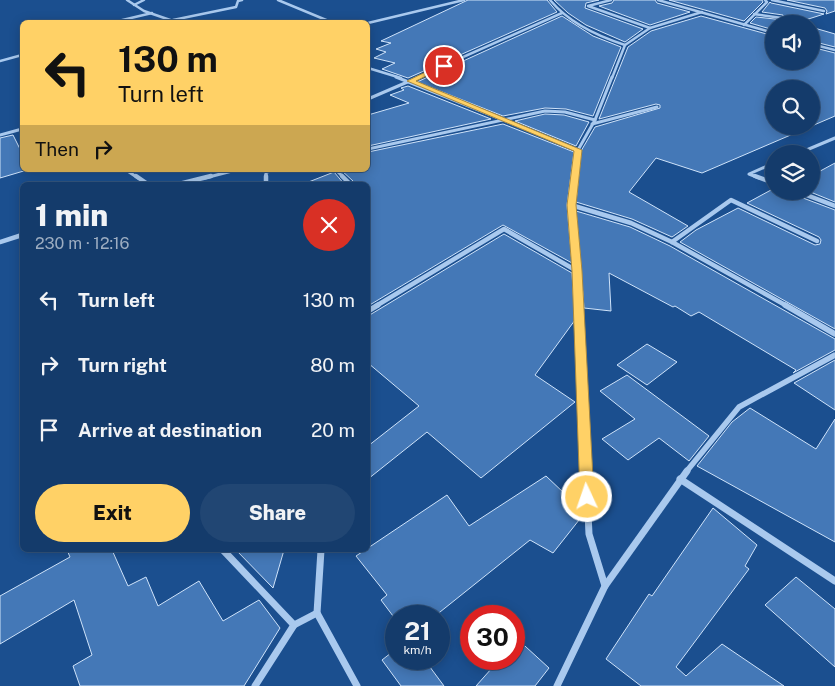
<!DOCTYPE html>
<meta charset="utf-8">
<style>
:root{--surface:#143b6b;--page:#214673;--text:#f1f3f6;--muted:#9dadc1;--line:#33557e;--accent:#ffd166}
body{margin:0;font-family:"Public Sans",sans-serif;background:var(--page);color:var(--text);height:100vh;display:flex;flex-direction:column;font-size:19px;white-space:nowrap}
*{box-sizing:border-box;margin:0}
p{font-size:16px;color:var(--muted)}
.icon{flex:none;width:28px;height:28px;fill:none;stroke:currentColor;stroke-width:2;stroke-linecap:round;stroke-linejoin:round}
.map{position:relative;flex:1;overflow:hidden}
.drawer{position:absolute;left:20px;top:182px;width:350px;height:370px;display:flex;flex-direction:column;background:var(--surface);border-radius:8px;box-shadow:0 2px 12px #0003,0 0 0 1px var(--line)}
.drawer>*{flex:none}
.hud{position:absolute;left:20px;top:20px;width:350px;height:152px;border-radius:8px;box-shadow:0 2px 12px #0003,0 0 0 1px var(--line);background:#ffd166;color:#111;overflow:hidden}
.fabs{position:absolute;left:765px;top:15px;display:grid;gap:10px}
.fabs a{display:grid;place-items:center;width:55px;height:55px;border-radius:50%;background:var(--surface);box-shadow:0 2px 12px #0003,0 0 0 1px var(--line);font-size:25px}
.speed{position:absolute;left:385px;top:605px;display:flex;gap:10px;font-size:25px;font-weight:700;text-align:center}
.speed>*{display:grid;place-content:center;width:65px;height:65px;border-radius:50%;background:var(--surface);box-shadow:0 2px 12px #0003,0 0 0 1px var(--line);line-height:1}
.speed small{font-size:12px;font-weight:400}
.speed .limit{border:8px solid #d22;background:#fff;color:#111}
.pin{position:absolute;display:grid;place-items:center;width:42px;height:42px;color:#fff;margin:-21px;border:2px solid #fff;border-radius:50%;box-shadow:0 1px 5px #0007}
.me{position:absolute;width:55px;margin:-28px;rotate:357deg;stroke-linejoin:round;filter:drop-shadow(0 0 4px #0008)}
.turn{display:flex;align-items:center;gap:18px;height:105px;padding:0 15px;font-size:22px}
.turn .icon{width:65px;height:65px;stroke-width:2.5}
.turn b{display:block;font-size:35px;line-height:42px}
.then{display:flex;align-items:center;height:48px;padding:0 15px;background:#0003;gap:10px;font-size:19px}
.round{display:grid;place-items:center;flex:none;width:52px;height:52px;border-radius:26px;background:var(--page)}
.headline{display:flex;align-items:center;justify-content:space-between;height:85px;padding:0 15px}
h1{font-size:30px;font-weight:800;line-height:38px}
.action{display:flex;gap:10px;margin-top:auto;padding:10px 15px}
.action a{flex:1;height:58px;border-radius:30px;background:var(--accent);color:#111;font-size:20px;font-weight:800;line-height:58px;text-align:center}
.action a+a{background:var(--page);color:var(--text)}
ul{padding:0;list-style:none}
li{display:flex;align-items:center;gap:15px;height:65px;padding:0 15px}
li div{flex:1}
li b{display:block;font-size:19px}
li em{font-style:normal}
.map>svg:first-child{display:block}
</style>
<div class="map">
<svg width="835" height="686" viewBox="0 0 835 686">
<rect width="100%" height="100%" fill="#1b4f8f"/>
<!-- building -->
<g fill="#4478b7" stroke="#cfe3fa" fill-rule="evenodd">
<polygon points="468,0 547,0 557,12 408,78 382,69 395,63 374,58 386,52 376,49 391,43 381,41"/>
<polygon points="554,0 599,0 586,3 585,8 643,29 625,42 586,25 568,13"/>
<polygon points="614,0 655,0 657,3 690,12 650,25 599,6 612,3"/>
<polygon points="669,0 762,0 763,2 744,21"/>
<polygon points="787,0 835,0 835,11 826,14 827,11 825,8"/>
<polygon points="770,2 771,3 824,14 796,23 798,24 774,24 774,30 750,23 756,17 784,20 783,15 762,12"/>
<polygon points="562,16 593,36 621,47 593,116 566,109 545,108 503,116 417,82"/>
<path d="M701,16L774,36V61H811V47L835,53V116L702,173L656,158L629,192L688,226L672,237L632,219L576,202L581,151L595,127L660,108V105L656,104L599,119L628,47L651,31ZM774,89H811V126H774Z"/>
<polygon points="811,27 835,34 835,47 811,41"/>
<polygon points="408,86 491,119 368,146 368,115 409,103 390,95 404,90 401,88"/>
<polygon points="545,114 564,115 589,122 576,146 515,121"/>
<polygon points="503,124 574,152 567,205 572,263 503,225 368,306 368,185 354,185 353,181 341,170 368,170 368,152"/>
<polygon points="13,135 22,153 22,170 27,170 0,178 0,138"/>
<polygon points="835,163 835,202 808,191 811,191 811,176"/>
<polygon points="334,172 345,185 306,185 306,183"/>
<polygon points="771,190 779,194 792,191 795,195 835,210 835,329 680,242 696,230 738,208 815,245 820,244 821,240 819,237 747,203"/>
<polygon points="576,211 630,227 670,246 835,339 835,350 793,373 796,370 699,312 691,316 675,306 673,307 609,273 611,311 584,308"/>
<polygon points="504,234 572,273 575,320 535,375 575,402 481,478 427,432 368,479 368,446 419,406 368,363 368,316"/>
<polygon points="647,344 677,362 647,385 617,365"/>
<polygon points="835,360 835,410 794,383"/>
<polygon points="627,375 709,436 689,461 659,438 628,460 602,439 635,419 600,391"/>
<polygon points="750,408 816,449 835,419 835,542 697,466 732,422"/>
<polygon points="546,476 583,511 583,515 553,553 530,540 435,616 393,616 381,600 387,595 356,556 447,495 469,526"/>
<polygon points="713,508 757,545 745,566 749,569 676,667 686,676 722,644 784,686 641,686 606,659 649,594 652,596"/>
<polygon points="67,550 112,550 128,586 146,577 158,606 199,581 223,621 259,600 280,628 244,686 80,686 73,666 92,655 74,600 0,644 0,596 70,557"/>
<polygon points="236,550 284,550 273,588"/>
<polygon points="796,577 835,609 835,667 765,605"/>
<polygon points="514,636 549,668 535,686 476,686 500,659 514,659"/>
<polygon points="396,649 396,659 424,659 444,686 401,686 382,660"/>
</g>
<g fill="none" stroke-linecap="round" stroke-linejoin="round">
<!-- minor-far4 -->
<g stroke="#a9c9ee" stroke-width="2.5">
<polyline points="127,0 144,11 176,22"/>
<polyline points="278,0 331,22"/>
<path d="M550,0C569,23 597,36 625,45L612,78"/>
<polyline points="611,0 588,6 650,28"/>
<polyline points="658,0 774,33"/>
<polyline points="772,0 824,11"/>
<polyline points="134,5 144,0"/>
<polyline points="754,14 782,18"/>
<polyline points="173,20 236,7 238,1 242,0"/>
<polyline points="29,22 32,22"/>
<polyline points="114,22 152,13"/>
<polyline points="368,23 464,0"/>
<polyline points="744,25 767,2 765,0"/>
<polyline points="811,44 835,50"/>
<polyline points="625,45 650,28 702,12"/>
<polyline points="0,61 22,55"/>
<polyline points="368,68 401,78"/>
<polyline points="416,78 562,13"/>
</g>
<!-- minor-far3 -->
<g stroke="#a9c9ee" stroke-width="3">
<polyline points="396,77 578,150"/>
<polyline points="368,99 419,77"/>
<polyline points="592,124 657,107"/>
<polyline points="0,135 22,129"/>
<polyline points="368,149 545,111 565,112 595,120"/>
<polyline points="797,154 835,138"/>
<polyline points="126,170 138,178"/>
<polyline points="266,170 266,178"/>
<polyline points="336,170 344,178"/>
<polyline points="267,172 275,170"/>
<polyline points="205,178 236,170"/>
<polyline points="574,178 578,150 595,120 612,77"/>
<polyline points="759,178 749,174 774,163"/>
</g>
<!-- minor-far2 -->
<g stroke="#a9c9ee" stroke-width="4.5">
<polyline points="136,176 149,185"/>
<polyline points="266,176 266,185"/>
<polyline points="342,176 350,184"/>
<polyline points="575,176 571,205 579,306"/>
<polyline points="755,176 774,183"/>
<polyline points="175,185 211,176"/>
<polyline points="796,191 835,206"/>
<polyline points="571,205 631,223 672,242 787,306"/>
<polyline points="0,242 22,235"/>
<polyline points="672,242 731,200 817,241"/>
<polyline points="376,306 504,229 577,271"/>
</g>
<!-- minor-far1 -->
<g stroke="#a9c9ee" stroke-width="5.5">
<polyline points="579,305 586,472"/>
<polyline points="785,305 835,334"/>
<polyline points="368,311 378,305"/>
<polyline points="686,472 739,407 835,355"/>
</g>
<!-- minor -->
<g stroke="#a9c9ee" stroke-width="7">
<polyline points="680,479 835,581"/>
<polyline points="223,550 294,625"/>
<polyline points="321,550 317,613 357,686"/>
<polyline points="605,586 687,471"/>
<polyline points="255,686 294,625 317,613"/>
<polyline points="557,686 605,586 589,534 586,471"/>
</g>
</g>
<!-- route -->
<polygon fill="#ffd166" stroke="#a68842" points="442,64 447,66 416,81 582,150 576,205 582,271 594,497 592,501 582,501 580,497 572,271 567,205 574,151 407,81"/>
</svg>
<div class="fabs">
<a><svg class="icon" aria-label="sound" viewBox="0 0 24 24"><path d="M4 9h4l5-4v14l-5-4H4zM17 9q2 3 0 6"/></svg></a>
<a><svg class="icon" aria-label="search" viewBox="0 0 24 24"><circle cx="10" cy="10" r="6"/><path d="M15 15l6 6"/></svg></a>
<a><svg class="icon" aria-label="layers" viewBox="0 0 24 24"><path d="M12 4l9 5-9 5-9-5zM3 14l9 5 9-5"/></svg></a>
</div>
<div class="speed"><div>21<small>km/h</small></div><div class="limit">30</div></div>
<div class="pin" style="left:444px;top:66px;background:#d93025"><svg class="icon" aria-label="arrive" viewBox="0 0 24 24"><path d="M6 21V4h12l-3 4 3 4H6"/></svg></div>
<svg class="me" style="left:587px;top:497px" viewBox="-20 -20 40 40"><circle r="17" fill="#ffd166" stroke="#fff" stroke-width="3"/><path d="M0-11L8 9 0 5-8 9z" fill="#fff"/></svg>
<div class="hud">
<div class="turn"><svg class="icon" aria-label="left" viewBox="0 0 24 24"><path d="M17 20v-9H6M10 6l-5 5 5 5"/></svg><div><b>130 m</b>Turn left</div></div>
<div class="then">Then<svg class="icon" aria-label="right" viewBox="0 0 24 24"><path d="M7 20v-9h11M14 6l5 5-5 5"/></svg></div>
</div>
<section class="drawer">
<div class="headline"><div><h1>1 min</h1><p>230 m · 12:16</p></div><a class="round" style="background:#d93025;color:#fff"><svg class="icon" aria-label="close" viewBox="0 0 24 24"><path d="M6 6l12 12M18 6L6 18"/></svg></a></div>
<ul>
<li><svg class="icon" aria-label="left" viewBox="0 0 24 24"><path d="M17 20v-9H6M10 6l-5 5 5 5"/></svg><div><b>Turn left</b></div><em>130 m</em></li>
<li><svg class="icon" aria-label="right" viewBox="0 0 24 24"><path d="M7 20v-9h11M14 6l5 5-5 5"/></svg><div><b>Turn right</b></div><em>80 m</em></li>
<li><svg class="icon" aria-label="arrive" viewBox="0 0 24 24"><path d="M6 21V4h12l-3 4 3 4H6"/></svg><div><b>Arrive at destination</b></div><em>20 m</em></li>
</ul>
<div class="action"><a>Exit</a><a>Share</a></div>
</section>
</div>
